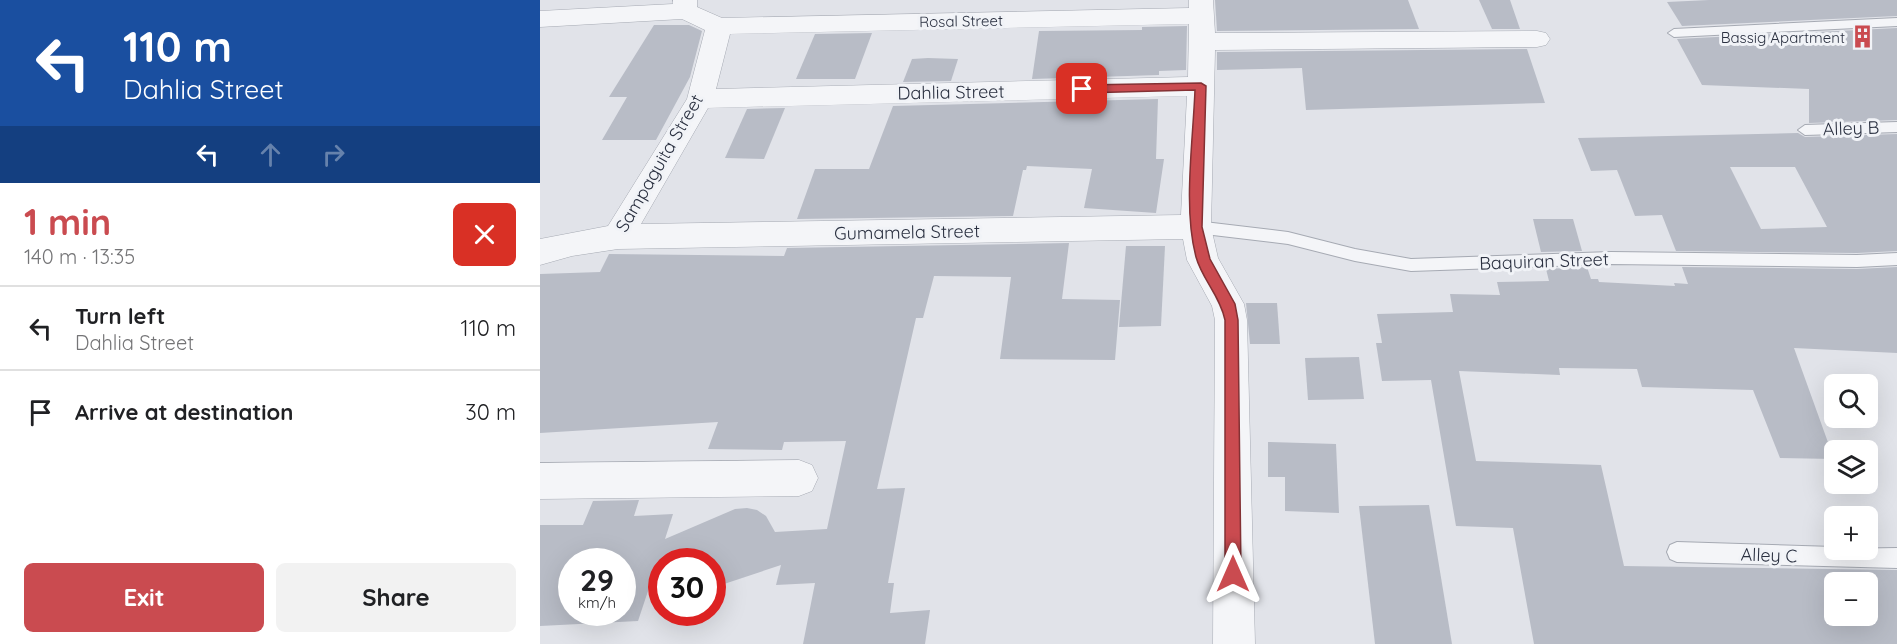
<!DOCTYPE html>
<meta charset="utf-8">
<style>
:root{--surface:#fff;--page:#f2f2f2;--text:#202124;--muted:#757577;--line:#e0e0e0;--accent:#ca4b50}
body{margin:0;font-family:Quicksand,sans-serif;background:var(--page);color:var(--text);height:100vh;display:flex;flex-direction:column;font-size:22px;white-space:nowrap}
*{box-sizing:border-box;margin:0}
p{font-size:20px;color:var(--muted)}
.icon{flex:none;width:33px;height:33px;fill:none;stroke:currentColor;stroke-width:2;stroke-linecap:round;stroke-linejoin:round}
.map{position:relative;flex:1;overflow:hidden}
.panel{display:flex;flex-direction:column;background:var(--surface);width:540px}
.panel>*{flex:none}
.banner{background:#1a4fa0;color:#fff;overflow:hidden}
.tools{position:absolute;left:1284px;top:374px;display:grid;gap:12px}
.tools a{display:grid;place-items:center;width:54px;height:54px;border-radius:9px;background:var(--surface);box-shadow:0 6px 24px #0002;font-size:30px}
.speed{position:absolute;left:18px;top:548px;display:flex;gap:12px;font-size:30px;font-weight:700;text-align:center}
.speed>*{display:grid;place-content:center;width:78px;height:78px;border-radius:50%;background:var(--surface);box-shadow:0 6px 24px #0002;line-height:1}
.speed small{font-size:15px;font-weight:400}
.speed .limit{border:9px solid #d22;background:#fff;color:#111}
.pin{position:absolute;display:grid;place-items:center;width:51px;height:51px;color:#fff;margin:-26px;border-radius:12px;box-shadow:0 3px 9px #0006}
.me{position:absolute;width:66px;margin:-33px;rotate:0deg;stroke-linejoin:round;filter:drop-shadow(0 0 4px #0008)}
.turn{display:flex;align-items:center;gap:21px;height:126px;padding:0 24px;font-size:27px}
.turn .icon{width:78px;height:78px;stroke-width:2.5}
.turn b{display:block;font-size:42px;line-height:51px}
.lanes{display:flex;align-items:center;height:57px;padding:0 24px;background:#0003;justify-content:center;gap:30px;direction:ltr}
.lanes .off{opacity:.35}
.round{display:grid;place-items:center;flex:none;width:63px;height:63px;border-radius:9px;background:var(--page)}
.overview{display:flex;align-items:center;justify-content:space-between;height:102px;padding:0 24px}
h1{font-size:36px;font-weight:800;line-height:45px;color:var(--accent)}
.button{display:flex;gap:12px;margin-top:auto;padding:12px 24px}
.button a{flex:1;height:69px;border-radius:9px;background:var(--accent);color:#fff;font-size:24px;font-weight:800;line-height:69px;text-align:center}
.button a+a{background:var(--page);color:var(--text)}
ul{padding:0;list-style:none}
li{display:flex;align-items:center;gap:18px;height:84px;padding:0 24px;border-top:2px solid var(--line)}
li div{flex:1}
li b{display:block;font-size:22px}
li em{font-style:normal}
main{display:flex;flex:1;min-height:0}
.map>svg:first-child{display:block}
</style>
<main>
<section class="panel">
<div class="banner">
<div class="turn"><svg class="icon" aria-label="left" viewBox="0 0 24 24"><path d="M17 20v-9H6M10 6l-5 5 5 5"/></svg><div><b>110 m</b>Dahlia Street</div></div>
<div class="lanes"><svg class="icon" aria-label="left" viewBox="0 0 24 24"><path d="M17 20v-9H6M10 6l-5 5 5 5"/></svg><svg class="icon off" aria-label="ahead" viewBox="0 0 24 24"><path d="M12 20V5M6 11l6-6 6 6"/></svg><svg class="icon off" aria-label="right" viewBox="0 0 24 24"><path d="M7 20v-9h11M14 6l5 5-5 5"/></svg></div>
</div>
<div class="overview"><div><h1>1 min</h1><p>140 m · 13:35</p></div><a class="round" style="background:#d93025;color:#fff"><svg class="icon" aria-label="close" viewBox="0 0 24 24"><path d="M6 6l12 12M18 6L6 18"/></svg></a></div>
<ul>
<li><svg class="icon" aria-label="left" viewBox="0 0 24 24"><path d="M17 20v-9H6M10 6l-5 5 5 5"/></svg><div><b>Turn left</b><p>Dahlia Street</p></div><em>110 m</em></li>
<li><svg class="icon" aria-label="arrive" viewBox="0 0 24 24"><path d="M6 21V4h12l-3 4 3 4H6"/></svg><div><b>Arrive at destination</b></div><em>30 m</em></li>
</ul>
<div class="button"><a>Exit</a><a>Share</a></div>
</section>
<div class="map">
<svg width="1357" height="644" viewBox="0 0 1357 644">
<rect width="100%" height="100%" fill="#e1e3e9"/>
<!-- building -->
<g fill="#b8bcc6" fill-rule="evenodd">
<polygon points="675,0 868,0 879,29 677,31"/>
<polygon points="939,0 970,0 980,29 952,29"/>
<polygon points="1169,0 1357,0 1357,16 1142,26 1127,2"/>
<polygon points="114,25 149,25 162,31 150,77 116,140 62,140 87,97 69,97"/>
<polygon points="647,26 646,70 619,71 619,75 492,79 499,31 602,30 602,27"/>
<polygon points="1357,28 1357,120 1269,123 1269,89 1162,85 1137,39"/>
<polygon points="332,33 315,79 256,79 275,34"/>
<polygon points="987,49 1005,103 766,110 762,68 677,70 677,52"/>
<polygon points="388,58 418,59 411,81 363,82 372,59"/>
<polygon points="618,99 616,159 624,159 616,213 544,208 552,169 487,166 486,170 483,170 473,216 257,219 275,169 329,169 353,106"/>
<polygon points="245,108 224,159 185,158 207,109"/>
<path d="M1258,133L1265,137L1357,134V251L1317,253L1136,251L1122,215L1095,216L1077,170L1051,171L1038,138ZM1190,167H1255L1287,227L1221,229Z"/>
<polygon points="993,219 1033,219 1042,251 1001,252"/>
<path d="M529,243L522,299L580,300L575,360L460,359L471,277L394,276L383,318H376L337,489L365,488L348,583H354L350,613L390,610L385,644H263L275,583L236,585L241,565L172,588V561H118L98,621L0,626V525H43L53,501L99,500L94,516L133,514L125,539L195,509L207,508L217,510L226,516L235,532L287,529L306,441L244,442L242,450L168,449L178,422L0,433V274L60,272L69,254L244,256L247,248ZM32,561H82V612H32Z"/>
<polygon points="586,246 625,246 621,326 579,327"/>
<path d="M1047,267L1051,279H1058L1059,282L1135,286L1134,283L1148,284L1142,267L1317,269L1357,267V353L1254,348L1294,459L1240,458L1213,390L1102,387L1097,369L1019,368L1020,375L919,371L936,461L1061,465L1084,566L1357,570V644H994L973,528L916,526L891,380L842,381L836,343H842L837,314L913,312L910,294L960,295L957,282L1009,281L1006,269ZM1294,582H1328V615H1294Z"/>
<polygon points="706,303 737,303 740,344 710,344"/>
<polygon points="819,357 824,399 768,400 765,358"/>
<polygon points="728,442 796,444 799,513 745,511 745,477 728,477"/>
<polygon points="889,505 912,644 835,644 819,506"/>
</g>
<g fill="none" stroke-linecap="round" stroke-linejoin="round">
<defs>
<g id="lane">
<polygon points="1357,18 1357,26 1134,37 1128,33 1134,29"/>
<polygon points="1357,122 1357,132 1265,135 1258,130 1265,125"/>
<polygon points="656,221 748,232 815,249 871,259 1071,252 1317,255 1357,253 1357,265 1317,267 1071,264 871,271 815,261 748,244 656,233 651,231 648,227 651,223"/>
<polygon points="1137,542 1294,547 1294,549 1357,548 1357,568 1137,562 1130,559 1127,552 1130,545"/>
</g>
<g id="street">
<path d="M133,0H157V7L182,18L649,8V0H673L675,33L997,31L1006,33L1010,39L1006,45L997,47L675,50L671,227L678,258L704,304L707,320L715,644H673L675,320L672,306L647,260L643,239L78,249L32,256L0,265V239L68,226L147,99L165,30L142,19L0,27V11L133,4ZM649,24L648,77L176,89L190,34ZM647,96L641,215L101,224L168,108Z"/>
<polygon points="259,460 272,465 278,478 272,491 259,496 0,499 0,463"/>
</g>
</defs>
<!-- lane casing -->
<use href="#lane" stroke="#a6aab3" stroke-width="2"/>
<!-- street casing -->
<use href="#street" stroke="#a6aab3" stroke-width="1"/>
<!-- lane -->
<use href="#lane" fill="#f4f5f8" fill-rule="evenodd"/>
<!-- street -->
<use href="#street" fill="#f4f5f8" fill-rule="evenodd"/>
</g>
<!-- route -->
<path fill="#ca4b50" stroke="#833134" stroke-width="1.5" d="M661,83L666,86L662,227L670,259L695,304L698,320L701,574L699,580L693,583L688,580L685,574V320C680,296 662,279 656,257C643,208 653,142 655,90L542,93L536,89L542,85Z"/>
<!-- icons -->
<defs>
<symbol id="building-bare" viewBox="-9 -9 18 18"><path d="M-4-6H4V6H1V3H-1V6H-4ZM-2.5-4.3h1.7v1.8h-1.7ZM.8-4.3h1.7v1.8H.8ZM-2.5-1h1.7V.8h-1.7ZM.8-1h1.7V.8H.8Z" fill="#ca4b50" stroke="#f1f3f7" stroke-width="2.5" paint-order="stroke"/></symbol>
</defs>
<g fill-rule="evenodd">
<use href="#building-bare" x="1306" y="20" width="33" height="33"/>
</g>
<g text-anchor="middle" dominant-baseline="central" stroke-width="6" stroke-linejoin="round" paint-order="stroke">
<!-- far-street labels -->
<g font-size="15" fill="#2a3040" stroke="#f1f3f7">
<text transform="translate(421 21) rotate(-1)">Rosal Street</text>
</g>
<!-- far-poi labels -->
<g font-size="15" fill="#2a3040" stroke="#f1f3f7" text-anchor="end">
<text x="1305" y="37">Bassig Apartment</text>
</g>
<!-- street labels -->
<g font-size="18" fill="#2a3040" stroke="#f1f3f7">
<text transform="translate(411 92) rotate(-1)">Dahlia Street</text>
<text transform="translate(1311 128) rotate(-2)">Alley B</text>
<text transform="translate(119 163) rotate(-60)">Sampaguita Street</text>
<text transform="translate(367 232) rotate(-1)">Gumamela Street</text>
<text transform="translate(1004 261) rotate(-2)">Baquiran Street</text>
<text transform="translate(1229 555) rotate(2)">Alley C</text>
</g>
</g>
</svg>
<div class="tools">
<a><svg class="icon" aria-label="search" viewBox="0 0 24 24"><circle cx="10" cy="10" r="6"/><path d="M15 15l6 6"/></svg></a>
<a><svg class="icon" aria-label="layers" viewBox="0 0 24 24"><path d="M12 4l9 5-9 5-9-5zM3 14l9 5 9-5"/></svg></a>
<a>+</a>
<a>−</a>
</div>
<div class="speed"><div>29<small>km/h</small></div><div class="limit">30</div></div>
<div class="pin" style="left:542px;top:89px;background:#d93025"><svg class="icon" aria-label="arrive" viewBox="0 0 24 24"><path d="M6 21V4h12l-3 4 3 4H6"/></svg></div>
<svg class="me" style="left:693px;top:574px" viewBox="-20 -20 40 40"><path d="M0-17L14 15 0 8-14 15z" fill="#ca4b50" stroke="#fff" stroke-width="4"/></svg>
</div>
</main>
